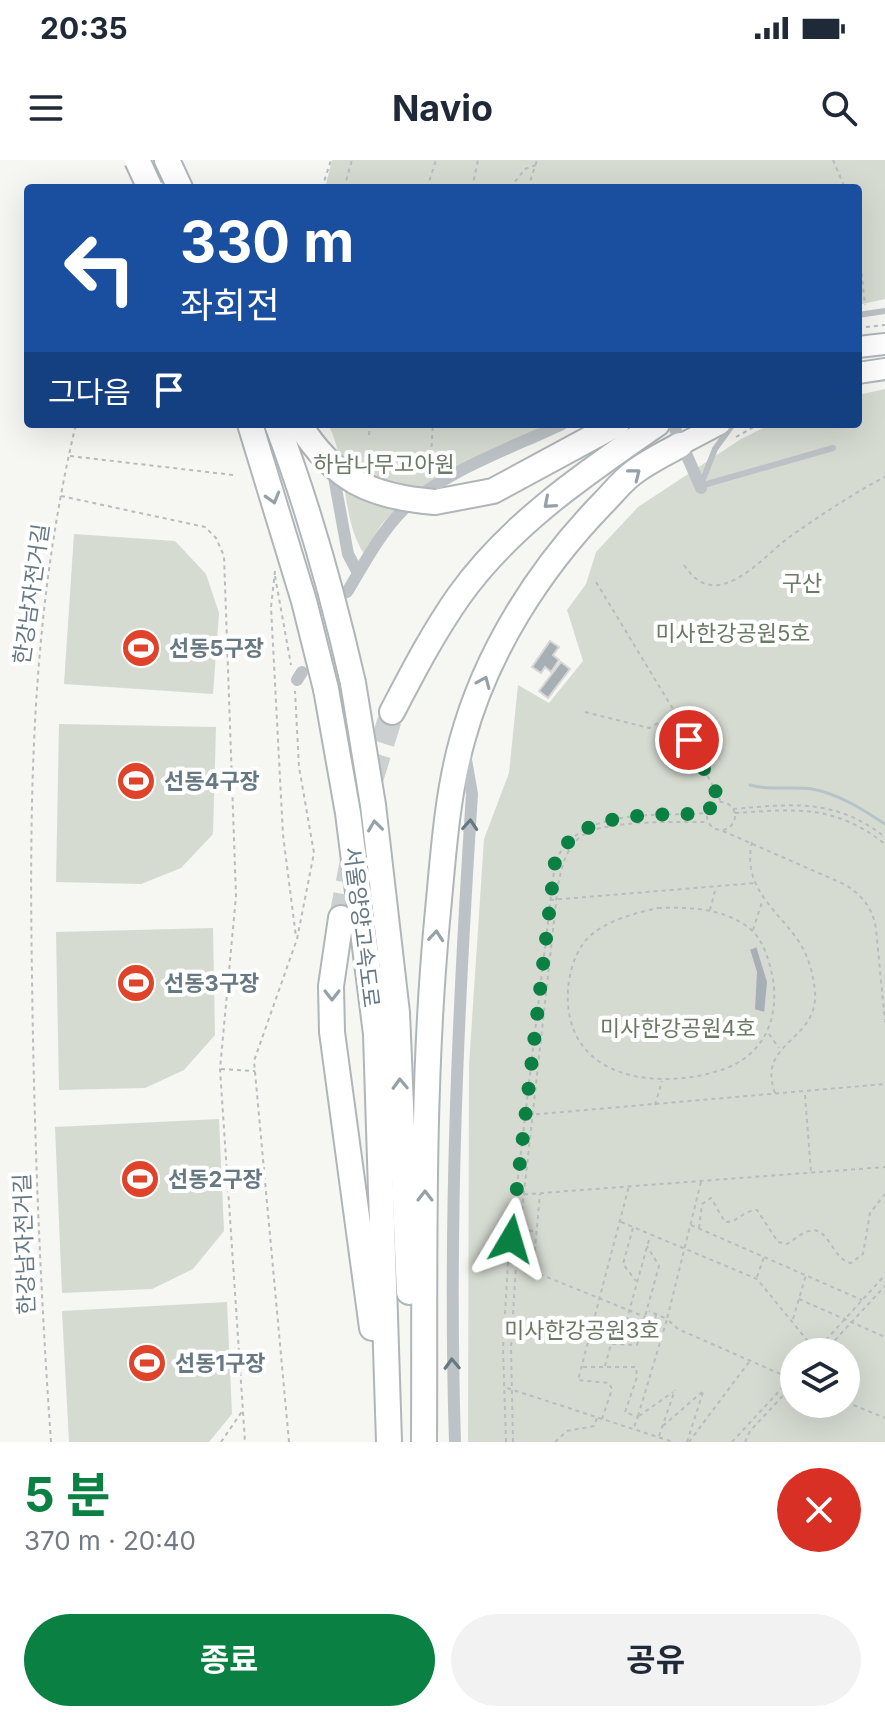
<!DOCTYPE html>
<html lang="ko">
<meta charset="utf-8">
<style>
:root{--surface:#fff;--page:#f2f2f3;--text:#1f2937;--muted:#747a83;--accent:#0b8043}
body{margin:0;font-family:Inter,"Noto Sans KR",sans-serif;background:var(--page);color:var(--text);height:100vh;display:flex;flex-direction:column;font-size:30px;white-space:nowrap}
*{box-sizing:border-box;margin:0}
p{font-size:26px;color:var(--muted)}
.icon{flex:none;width:44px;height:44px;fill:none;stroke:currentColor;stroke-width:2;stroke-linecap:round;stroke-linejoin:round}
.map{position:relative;height:1282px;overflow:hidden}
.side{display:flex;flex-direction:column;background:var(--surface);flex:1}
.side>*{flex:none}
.top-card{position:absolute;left:24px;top:24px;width:838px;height:244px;border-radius:8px;box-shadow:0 8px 32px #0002;background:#1a4fa0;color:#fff;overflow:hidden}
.tools{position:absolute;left:780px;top:1178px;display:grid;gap:16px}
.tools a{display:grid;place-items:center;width:80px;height:80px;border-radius:50%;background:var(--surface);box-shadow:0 8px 32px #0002;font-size:40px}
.pin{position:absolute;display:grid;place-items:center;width:68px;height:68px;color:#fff;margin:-34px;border:4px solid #fff;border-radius:50%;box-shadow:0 2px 8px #0007}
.me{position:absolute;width:88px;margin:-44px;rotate:7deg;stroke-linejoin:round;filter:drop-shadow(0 0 6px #0008)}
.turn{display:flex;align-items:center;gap:28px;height:168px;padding:0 24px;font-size:36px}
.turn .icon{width:104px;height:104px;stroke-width:2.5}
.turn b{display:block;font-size:56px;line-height:68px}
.then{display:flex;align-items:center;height:76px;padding:0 24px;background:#0003;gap:16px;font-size:30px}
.round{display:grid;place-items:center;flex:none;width:84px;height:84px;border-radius:42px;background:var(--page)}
.summary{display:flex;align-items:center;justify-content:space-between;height:136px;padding:0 24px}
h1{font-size:48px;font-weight:700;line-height:60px;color:var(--accent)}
.primary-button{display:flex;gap:16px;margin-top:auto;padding:16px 24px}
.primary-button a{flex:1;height:92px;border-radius:48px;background:var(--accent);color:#fff;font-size:32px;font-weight:700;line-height:92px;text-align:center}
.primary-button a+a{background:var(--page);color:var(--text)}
.status{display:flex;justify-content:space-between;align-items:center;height:56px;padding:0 40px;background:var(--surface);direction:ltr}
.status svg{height:22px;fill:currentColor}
header{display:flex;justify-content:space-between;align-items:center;height:104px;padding:0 24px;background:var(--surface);font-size:36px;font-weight:700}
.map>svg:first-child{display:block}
</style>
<div class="status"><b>20:35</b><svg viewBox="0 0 49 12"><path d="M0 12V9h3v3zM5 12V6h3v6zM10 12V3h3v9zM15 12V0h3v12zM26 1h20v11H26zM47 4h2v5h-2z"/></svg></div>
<header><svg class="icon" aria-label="menu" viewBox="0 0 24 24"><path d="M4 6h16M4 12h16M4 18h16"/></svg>Navio<svg class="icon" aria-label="search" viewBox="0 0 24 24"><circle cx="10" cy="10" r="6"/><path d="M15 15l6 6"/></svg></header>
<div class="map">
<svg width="885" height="1282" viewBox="0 0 885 1282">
<rect width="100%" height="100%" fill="#f6f6f3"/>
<!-- green -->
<g fill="#d6dbd2" fill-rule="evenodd">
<polygon points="332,0 885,0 885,139 858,145 858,28 325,28"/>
<path d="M885,229V1282H468L469,905L484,679L509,613L518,525L549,543L583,501L567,450L586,424L596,392L638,347L741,279L771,264H858V235ZM794,1192H846V1244H794Z"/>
<path d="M328,264H550L410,334L381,365L364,394C340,357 349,305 328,264Z"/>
<polygon points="74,374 175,381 206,414 219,453 213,534 64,524"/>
<polygon points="59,564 216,567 213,674 181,708 141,724 56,722"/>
<polygon points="213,768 215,875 184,910 145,928 59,930 56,772"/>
<polygon points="219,959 224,1071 193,1109 152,1129 62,1133 55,967"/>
<polygon points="227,1142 232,1254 209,1282 69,1282 62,1151"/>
</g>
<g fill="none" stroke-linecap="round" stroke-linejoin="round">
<!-- stream -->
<path stroke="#b6c4c7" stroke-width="3" d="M750,625C770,631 791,626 812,629C839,634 862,649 885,664"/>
</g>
<!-- building -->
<g fill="#a6b0b4" stroke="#d8d7d5" stroke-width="2">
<polygon points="550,481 559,487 553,495 559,500 551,512 545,507 541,513 532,507"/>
<polygon points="561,502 570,509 548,538 539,531"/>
<polygon points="757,786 768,822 765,853 754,850 756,812 749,789"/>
</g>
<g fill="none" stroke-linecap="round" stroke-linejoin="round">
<!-- motorway-tunnel -->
<polyline stroke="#cbd0d1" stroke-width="24" stroke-dasharray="24 12" stroke-linecap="butt" points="341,758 361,653 392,552"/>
<defs>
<g id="primary">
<polyline points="858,187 885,184"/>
<polyline points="858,213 885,209"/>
<polyline points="680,285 720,264"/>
</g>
<g id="motorway">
<polyline points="167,0 180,28"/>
<polyline points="435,342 493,331 617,264"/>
<polyline points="353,523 373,645 397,853 409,1132"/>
<polyline points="326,529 348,653 376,874 389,1282"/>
<path d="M392,552C413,512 433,473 459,436C510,364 586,313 657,264"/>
<polyline points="341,758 331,826 332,872 372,1168"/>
<path d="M424,1282C425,1108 421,934 437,761C443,701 446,639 462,581C486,492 539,409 603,343C613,333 622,321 633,313C647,302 664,294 680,285"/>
</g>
</defs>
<!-- primary casing -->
<use href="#primary" stroke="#b0b6b9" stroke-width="24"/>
<!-- motorway casing -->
<use href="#motorway" stroke="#b0b5b8" stroke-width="28"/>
<!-- path -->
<g stroke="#b9bcbe" stroke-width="2" stroke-dasharray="4 4" stroke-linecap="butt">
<polyline points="833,0 845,28"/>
<polyline points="322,28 331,0"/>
<polyline points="344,28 352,0"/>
<polyline points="427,28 436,0"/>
<polyline points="472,28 478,0"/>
<polyline points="510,28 525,9 536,5"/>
<polyline points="528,28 537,0"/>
<polyline points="858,81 865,145"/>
<polyline points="858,168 885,165"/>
<polyline points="369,275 370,264"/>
<polyline points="736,277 759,264"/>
<polyline points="431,295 433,264"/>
<polyline points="70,296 233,315"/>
<polyline points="61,336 205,367 216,378 224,396 236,736 220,909 245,1282"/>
<path d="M684,405C692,417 702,427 719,425C749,419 771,389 795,373C824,353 854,333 885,317"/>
<polyline points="275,411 271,447 283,675 296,777"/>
<polyline points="275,416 291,505"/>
<polyline points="596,422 676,554 721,642"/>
<polyline points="585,552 649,568 675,554"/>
<circle cx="721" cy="656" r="14"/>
<path d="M733,649C792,644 835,638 885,677"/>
<path d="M735,653C795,649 834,644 885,684"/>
<path d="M723,671L846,725C863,736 873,749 876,769L885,862"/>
<path d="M752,682C742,727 775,748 797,779C808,794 813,813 815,831C819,882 756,881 775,933"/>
<polyline points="550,740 755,723"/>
<path d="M658,748C687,747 720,748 745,765C760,775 765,789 770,806C783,852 767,897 718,911C652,931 563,917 568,830C569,812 576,788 591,775C609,760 635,753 658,748Z"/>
<polyline points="710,750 716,727"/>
<polyline points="753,770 762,742"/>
<polyline points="769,874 779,888"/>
<polyline points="221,909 255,911"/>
<polyline points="805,935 811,1012"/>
<polyline points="655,945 662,921"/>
<polyline points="528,955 885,924"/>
<polyline points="701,1022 667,1159 678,1169 794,1220"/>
<polyline points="516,1035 885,1007"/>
<polyline points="621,1062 757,1119 816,1191"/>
<polyline points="691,1065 862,1140"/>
<polyline points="633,1068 623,1104 636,1121"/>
<path d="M699,1068L702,1044L711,1038L725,1062C737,1063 744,1050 757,1050L778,1082L787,1084C794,1080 801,1073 809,1071C829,1065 832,1100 851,1103L863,1094L870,1053L885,1034"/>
<polyline points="521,1070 534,1071"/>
<polyline points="534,1099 540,1034"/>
<polyline points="510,1102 655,1161 656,1154"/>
<polyline points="757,1117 764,1097"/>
<polyline points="799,1139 885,1177"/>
<polyline points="793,1159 806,1115"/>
<polyline points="620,1184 650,1076"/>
<polyline points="815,1192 885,1115"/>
<polyline points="824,1192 885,1126"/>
<polyline points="605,1206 611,1184 637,1185 659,1106 647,1086"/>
<polyline points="583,1207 636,1207 637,1217 625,1252 638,1257 634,1267"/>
<polyline points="507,1228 673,1282"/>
<polyline points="846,1242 885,1258"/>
<polyline points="638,1256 667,1159 649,1151"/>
<polyline points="639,1256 673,1232"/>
<polyline points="602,1259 612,1229 609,1223 578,1220 629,1026"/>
<polyline points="663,1266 702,1232"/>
<polyline points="659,1276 675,1230"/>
<path d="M51,1282C40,1127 34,972 32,817C29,629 32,448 76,264"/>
<polyline points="221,1282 243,1250"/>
<polyline points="289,1282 254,901 297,779 314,693 299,607 295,531"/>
<path d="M506,1282L503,1189L508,1102L555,702C580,646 655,657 707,653"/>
<path d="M513,1282L511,1188L516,1105L558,725C562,706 566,687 583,675C604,660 681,662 708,662"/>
<polyline points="555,1282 567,1271 594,1266 597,1258"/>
<polyline points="687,1282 703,1232"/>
<polyline points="689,1282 749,1202"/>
<polyline points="732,1282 794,1215"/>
<polyline points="745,1282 750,1271 794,1224"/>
</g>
<!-- service -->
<g stroke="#bcc2c5" stroke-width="6">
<polyline points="858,155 885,151"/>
<polyline points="702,322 715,289 733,264"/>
<polyline points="700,326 833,288"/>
</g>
<!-- minor -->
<g stroke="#bcc2c5" stroke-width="12">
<polyline points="673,264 701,328"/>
<polyline points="332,306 348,394 358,413"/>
<path d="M347,432C364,404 380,373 403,350C440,313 514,287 562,264"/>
<polyline points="297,520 302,512"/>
<path d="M455,1282C448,1065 458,850 472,634L465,594"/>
</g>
<!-- primary -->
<use href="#primary" stroke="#fff" stroke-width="20"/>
<!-- motorway -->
<use href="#motorway" stroke="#fff" stroke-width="24"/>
<defs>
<g id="motorway-bridge">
<polyline points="137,0 150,28"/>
<polyline points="250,264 304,441 326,529"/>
<path d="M277,264C309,349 333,435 353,523"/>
<path d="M299,264C334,320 371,337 435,342"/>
</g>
</defs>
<!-- motorway-bridge casing -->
<use href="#motorway-bridge" stroke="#b0b5b8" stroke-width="28" stroke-linecap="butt"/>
<!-- motorway-bridge -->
<use href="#motorway-bridge" stroke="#fff" stroke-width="24"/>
</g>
<!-- one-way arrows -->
<defs><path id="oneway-chevron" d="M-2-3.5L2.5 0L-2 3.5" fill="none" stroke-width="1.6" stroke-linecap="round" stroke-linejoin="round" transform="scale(2)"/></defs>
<g stroke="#94a1a8">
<use href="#oneway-chevron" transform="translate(635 314) rotate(-38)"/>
<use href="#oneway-chevron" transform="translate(273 338) rotate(74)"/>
<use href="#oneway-chevron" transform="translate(549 343) rotate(139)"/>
<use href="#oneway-chevron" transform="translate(484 522) rotate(-67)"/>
<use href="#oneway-chevron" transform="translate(375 666) rotate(-97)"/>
<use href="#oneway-chevron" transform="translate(436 776) rotate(-85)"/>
<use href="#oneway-chevron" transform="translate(332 835) rotate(90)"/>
<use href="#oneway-chevron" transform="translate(400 924) rotate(-92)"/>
<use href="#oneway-chevron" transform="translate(425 1036) rotate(-90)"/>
</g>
<g stroke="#667983">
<use href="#oneway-chevron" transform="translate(470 665) rotate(-86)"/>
<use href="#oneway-chevron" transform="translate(452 1204) rotate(-92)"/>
</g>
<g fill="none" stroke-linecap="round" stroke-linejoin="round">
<!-- route -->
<path stroke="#0b8043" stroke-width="14" stroke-dasharray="0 25.2" d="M511,1079L555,702C580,646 655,657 707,653L712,645L721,642L689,580"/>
</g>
<!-- icons -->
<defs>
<symbol id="stadium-disc" viewBox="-11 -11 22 22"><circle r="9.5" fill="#df432a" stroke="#fff"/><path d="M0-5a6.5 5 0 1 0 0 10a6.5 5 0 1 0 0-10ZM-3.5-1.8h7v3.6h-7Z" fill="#fff"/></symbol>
</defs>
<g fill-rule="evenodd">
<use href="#stadium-disc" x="119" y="466" width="44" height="44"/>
<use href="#stadium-disc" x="114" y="599" width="44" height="44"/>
<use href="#stadium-disc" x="114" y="801" width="44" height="44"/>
<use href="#stadium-disc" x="118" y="997" width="44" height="44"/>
<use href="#stadium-disc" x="125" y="1181" width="44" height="44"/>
</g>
<g text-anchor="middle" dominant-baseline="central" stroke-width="8" stroke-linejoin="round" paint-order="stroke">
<!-- park labels -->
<g font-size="22" fill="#6b7a64" stroke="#fff">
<text x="384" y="304">하남나무고아원</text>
<text x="802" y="423">구산</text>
<text x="733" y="473">미사한강공원5호</text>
<text x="678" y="868">미사한강공원4호</text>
<text x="582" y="1170">미사한강공원3호</text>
</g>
<!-- street labels -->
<g font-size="22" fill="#667983" stroke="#fff">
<text transform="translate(31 434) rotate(-82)">한강남자전거길</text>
<text transform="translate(362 767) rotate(83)">서울양양고속도로</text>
<text transform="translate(24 1084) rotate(-92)">한강남자전거길</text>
</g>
<!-- poi labels -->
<g font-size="22" font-weight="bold" fill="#667983" stroke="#fff" text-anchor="start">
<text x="169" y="488">선동5구장</text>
<text x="164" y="621">선동4구장</text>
<text x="164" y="823">선동3구장</text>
<text x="168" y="1019">선동2구장</text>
<text x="175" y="1203">선동1구장</text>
</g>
</g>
</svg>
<div class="tools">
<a><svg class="icon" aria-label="layers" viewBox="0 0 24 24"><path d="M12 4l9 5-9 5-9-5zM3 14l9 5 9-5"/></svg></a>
</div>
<div class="pin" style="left:689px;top:580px;background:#d93025"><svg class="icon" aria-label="arrive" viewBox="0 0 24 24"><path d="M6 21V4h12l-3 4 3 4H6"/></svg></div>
<svg class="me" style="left:511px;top:1079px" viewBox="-20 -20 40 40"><path d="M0-17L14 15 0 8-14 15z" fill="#0b8043" stroke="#fff" stroke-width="4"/></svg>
<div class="top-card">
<div class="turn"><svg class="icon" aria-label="left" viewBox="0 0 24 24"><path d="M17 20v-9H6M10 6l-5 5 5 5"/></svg><div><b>330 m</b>좌회전</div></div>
<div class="then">그다음<svg class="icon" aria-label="arrive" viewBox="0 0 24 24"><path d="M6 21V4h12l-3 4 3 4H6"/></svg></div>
</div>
</div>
<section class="side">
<div class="summary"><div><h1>5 분</h1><p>370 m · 20:40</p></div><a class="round" style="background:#d93025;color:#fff"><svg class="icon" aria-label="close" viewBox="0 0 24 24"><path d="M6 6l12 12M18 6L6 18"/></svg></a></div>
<div class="primary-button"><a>종료</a><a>공유</a></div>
</section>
